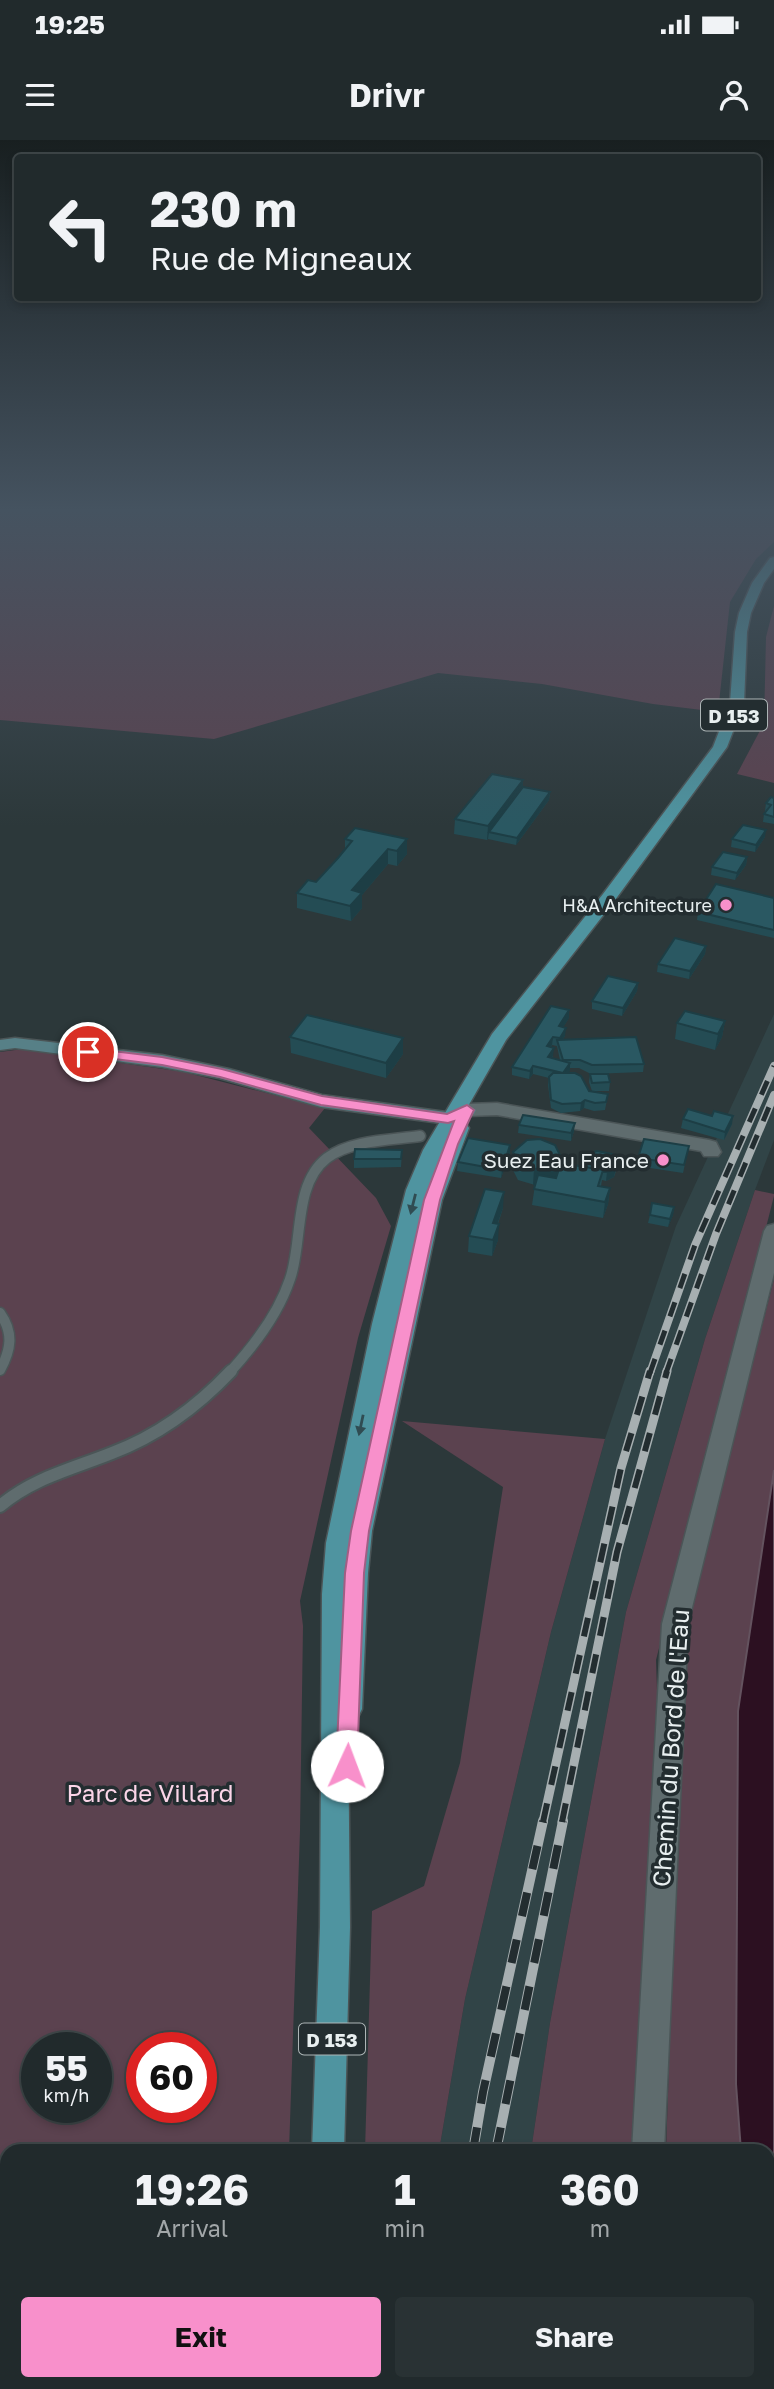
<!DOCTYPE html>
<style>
:root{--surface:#212a2c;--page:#293234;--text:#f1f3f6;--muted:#a2a7a9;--line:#3e4648;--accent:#f890cb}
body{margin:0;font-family:"Golos Text",sans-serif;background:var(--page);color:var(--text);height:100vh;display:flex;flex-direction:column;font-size:26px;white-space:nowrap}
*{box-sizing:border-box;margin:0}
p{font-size:23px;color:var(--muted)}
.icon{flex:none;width:38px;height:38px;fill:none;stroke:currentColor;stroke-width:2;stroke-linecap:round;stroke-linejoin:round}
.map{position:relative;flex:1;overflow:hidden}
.sheet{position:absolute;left:0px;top:2004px;width:775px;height:247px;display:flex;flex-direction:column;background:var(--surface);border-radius:21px 21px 0 0;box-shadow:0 4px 10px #0003,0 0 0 2px var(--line)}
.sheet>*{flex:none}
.hud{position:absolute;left:14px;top:14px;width:747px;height:147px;border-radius:7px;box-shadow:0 4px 10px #0003,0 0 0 2px var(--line);background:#212a2c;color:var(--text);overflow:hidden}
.speed{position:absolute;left:21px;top:1892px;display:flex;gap:14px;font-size:35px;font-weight:700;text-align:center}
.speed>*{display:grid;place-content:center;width:91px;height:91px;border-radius:50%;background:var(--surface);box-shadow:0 4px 10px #0003,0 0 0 2px var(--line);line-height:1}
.speed small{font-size:18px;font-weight:400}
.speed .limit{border:10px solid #d22;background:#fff;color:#111}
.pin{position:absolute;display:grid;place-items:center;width:60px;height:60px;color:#fff;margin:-30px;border:4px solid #fff;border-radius:50%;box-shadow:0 2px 7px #0007}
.me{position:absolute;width:77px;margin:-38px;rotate:2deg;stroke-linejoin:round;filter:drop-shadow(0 0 5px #0008)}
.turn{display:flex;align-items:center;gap:24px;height:147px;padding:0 21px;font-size:32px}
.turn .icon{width:91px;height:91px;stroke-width:2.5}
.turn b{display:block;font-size:49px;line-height:60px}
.eta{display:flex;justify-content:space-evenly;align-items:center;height:119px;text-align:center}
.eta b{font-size:42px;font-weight:700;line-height:49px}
.cta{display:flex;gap:14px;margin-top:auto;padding:14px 21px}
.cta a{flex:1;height:80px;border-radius:7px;background:var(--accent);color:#111;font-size:28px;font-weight:700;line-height:80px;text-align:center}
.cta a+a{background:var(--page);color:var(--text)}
.status{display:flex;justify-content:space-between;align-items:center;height:49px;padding:0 35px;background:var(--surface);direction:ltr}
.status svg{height:19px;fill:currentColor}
header{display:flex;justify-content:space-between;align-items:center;height:91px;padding:0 21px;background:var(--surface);font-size:32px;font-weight:700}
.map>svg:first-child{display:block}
</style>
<div class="status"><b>19:25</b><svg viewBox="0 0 49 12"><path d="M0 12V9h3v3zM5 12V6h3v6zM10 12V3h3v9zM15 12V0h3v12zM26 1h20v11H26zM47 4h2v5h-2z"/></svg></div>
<header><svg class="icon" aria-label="menu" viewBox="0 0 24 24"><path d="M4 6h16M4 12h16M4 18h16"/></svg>Drivr<svg class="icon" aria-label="person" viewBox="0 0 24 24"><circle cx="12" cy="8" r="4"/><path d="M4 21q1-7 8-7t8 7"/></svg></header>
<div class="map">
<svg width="774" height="2249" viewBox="0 0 774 2249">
<rect width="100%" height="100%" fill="#2c383a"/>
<!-- built -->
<g fill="#314447">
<polygon points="774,874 774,1000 755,1050 705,1199 626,1472 550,1883 531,2011 439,2011 465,1859 551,1492 605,1299 676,1086"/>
<rect x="399" y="2244" width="98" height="5"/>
</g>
<!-- green -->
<g fill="#5b424f" fill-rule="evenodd">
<polygon points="0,371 774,371 774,402 756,419 730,462 718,572 653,564 542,544 438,533 214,599 0,580"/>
<polygon points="774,466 774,643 737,634 764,583 766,497"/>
<path d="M23,909L184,932L325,968L309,988L376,1058L391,1086L358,1198L300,1461L303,1486L300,1691L289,2011H7V2244H273L272,2249H0V912ZM37,1908H96V1967H37ZM142,1908H201V1967H142Z"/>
<polygon points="755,1050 774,1054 774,1056 656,1520 659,1608 635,2011 531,2011 550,1883 626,1472 705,1199"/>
<polygon points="774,1139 774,1330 738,1571 736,1944 741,2011 666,2011 684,1492"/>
<polygon points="402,1281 605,1299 551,1492 465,1859 439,2011 365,2011 372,1771 424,1746 460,1623 503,1347"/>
<polygon points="497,2244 642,2244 643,2249 497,2249"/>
</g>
<!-- water -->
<polygon fill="#2c1021" stroke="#64535f" stroke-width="2" points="774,1330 774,2249 762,2249 761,2244 768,2244 768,2011 741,2011 736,1944 738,1571"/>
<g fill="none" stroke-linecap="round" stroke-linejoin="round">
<defs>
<g id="lane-far1">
<path d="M0,1173C14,1193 11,1210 0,1230"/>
<path d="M229,1233C254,1206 278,1175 290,1139C303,1103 293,1044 327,1018C350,1000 392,1000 420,996"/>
</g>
<path id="lane" d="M0,1366C33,1338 72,1329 112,1313C157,1296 197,1267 231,1231"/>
<g id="street">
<polygon points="497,963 709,1000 716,1002 721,1012 718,1016 704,1016 701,1011 497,975 467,976 458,970 467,964"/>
<polygon points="774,1084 774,1133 688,1484 664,2011 632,2011 662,1484 764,1091 767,1086"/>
<rect x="635" y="2244" width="36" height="5"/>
</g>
<polygon id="secondary" points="15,898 162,915 229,929 322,955 446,972 467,964 476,970 474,974 448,984 321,967 219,938 162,927 15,908 0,910 0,900"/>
<g id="primary">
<polygon points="774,417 774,429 764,443 751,473 747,492 744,563 727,607 615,760 506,900 459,982 466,984 469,988 442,1060 372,1391 368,1433 362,1569 358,1577 348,1580 350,1787 344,2011 312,2011 320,1787 322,1454 326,1403 372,1184 406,1050 423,1010 492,894 603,754 713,607 730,563 735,492 739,473 752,443 770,418"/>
<polygon points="295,2244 331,2244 330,2249 294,2249"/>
</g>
</defs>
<!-- lane-far1 casing -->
<use href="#lane-far1" stroke="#4b5557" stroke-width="13"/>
<!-- lane casing -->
<use href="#lane" stroke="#4b5557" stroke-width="16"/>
<!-- street casing -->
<use href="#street" stroke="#4b5557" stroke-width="3"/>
<!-- secondary casing -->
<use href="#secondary" stroke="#4b5557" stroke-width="3"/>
<!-- primary casing -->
<use href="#primary" stroke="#4b5557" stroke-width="3"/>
<!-- lane-far1 -->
<use href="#lane-far1" stroke="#5f6c6e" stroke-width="10"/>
<!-- lane -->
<use href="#lane" stroke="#5f6c6e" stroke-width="12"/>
<!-- street -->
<use href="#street" fill="#5f6c6e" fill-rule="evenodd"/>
<!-- secondary -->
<use href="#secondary" fill="#578087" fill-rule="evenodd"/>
<!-- primary -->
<use href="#primary" fill="#4f94a0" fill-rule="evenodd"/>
<defs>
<g id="rail-far2">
<polyline points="650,1233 695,1105 774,926"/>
<polyline points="666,1233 716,1094 774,955"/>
</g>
<g id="rail-far1">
<polyline points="543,1682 621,1328 650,1231"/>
<polyline points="562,1682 617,1412 667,1231"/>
</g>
<g id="rail">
<polyline points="473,2011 483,1952 543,1681"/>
<polyline points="496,2011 563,1681"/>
<polyline points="434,2249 435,2244"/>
<polyline points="455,2249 456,2244"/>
</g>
</defs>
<!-- rail-far2 casing -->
<use href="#rail-far2" stroke="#a7afb1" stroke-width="8"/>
<!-- rail-far1 casing -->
<use href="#rail-far1" stroke="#a7afb1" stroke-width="9"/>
<!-- rail casing -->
<use href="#rail" stroke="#a7afb1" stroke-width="10"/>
<!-- rail-far2 -->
<use href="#rail-far2" stroke="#232d30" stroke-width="5" stroke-dasharray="15" stroke-linecap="butt"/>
<!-- rail-far1 -->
<use href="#rail-far1" stroke="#232d30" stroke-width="6" stroke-dasharray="19" stroke-linecap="butt"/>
<!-- rail -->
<use href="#rail" stroke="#232d30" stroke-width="8" stroke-dasharray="24" stroke-linecap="butt"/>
</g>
<!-- wall -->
<g fill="#244c54" fill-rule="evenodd">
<polygon points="523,647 550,652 549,660 516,705 488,699 487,700 454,694 455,679"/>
<polygon points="774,658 774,684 763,682 764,674 766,671 765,671 766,663"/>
<polygon points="765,697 755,712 731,707 732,699"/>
<polygon points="345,699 407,699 407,714 397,726 388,724 362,755 362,768 351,781 297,768 297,753 316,742 345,710"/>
<polygon points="747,717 746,725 735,740 711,735 712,727"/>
<polygon points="774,758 774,798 697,780 698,772"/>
<polygon points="706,806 705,814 689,839 657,832 658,824"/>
<polygon points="638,843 637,851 622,876 592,869 592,861"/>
<path d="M569,878L563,887L565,896L563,899L644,924L643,932L591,934L579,928H570L568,933L589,951L608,954L605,970L594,971L584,968L580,971L561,973L551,968L548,945L549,938L533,934L529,939L512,935V927ZM552,905L557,906L560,920L552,918L553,916L551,907Z"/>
<polygon points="725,881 722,897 715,910 675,899 677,883"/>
<polygon points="290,897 403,898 403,914 386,938 291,913"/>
<polygon points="590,934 610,942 609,951 592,951 589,942"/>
<polygon points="683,979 732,984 724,1000 681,988"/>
<polygon points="519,985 574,991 571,1001 518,993"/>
<polygon points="510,1005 510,1013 501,1038 457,1031 458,1022"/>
<polygon points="689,1006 683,1033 637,1026 638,1018"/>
<polygon points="402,1010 401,1027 354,1028 354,1019"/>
<polygon points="513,1012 561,1017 560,1025 585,1027 585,1025 617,1028 614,1037 606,1041 602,1040 601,1046 610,1048 608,1064 603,1078 532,1065 535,1045 518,1040 512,1028"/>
<polygon points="674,1067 673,1075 668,1087 648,1083 650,1075"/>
<polygon points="503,1068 498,1084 498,1100 492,1116 468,1112 469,1096"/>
</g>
<!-- shaded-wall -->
<g fill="#1d3e45">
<polygon points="523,640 523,654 489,692 488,699 487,700 488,686"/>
<polygon points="550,652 549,660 516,705 517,698"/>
<polygon points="766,690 765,697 755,712 756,705"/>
<polygon points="407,699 407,714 397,726 397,711"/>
<polygon points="388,709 388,724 362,755 362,768 351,781 350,766 352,750"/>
<polygon points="747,717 746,725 735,740 737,733"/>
<polygon points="706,806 705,814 689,839 690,831"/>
<polygon points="638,843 637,851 622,876 623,868"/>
<polygon points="569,870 569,878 559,894 559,886"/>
<polygon points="725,881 722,897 715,910 718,894"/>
<polygon points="566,888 565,896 559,906 560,898"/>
<polygon points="553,897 552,905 546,914 547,906"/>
<polygon points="403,898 403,914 386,938 386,923"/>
<polygon points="554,908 553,916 547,925 548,917"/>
<polygon points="570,923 570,931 563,941 563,933"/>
<polygon points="533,926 533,934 529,939 530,931"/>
<polygon points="585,960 584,968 580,971 581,963"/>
<polygon points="733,976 732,984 724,1000 725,992"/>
<polygon points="575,983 574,991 571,1001 571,993"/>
<polygon points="510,1005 510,1013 501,1038 502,1030"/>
<polygon points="561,1017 560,1033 551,1043 533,1045 534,1029"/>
<polygon points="618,1019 614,1037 606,1041 607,1032"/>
<polygon points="610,1048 608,1064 603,1078 605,1062"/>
<polygon points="504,1052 503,1068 492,1099 493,1083"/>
<polygon points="674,1067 673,1075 668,1087 670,1079"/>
<polygon points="499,1084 498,1100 492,1116 493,1100"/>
</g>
<!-- building -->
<g fill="#2a5862" stroke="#1d3e45" stroke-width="2">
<polygon points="492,634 523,640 488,686 455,679"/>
<polygon points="523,647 550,652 517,698 489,692"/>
<polygon points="771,657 774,658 774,677 764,674 771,665 766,663"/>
<polygon points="743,685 766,690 756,705 732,699"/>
<polygon points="355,688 407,699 397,711 388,709 352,750 362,753 350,766 297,753 308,740 316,742 338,718 352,701 345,699"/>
<polygon points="723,712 747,717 737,733 712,727"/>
<polygon points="716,744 774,758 774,790 698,772"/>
<polygon points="675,798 706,806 690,831 658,824"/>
<polygon points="608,836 638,843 623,868 592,861"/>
<polygon points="551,866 569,870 559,886 566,888 560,898 553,897 547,906 554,908 548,917 570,923 563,933 533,926 530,931 512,927"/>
<polygon points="685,871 725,881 718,894 677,883"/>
<polygon points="307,875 403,898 386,923 290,897"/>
<polygon points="636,897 644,924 592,925 580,920 563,920 557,900"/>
<polygon points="553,933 575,933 581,936 589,951 608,954 606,962 595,963 585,960 581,963 562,964 551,960 549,937"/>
<polygon points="590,934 608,934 610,942 592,943"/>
<polygon points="688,969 712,976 714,971 733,976 725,992 683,979"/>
<polygon points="523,975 575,983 571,993 519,985"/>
<polygon points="468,998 510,1005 502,1030 458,1022"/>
<polygon points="540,999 555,1005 561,1017 552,1027 534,1029 519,1023 513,1012 527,1000"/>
<polygon points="644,999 689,1006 684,1025 638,1018"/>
<polygon points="355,1009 402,1010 401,1019 354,1019"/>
<polygon points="597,1011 612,1014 618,1019 615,1029 607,1032 602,1032 603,1030 588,1028 585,1025 588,1014"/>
<polygon points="561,1023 603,1030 598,1046 610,1048 605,1062 534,1049 538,1035 556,1038"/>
<polygon points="485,1049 504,1052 493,1083 499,1084 493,1100 469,1096"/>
<polygon points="652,1063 674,1067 670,1079 650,1075"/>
</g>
<!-- one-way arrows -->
<defs><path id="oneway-solid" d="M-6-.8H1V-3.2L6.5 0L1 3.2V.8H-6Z" transform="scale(1.75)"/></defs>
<g fill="#304c52">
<use href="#oneway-solid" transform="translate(413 1064) rotate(104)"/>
<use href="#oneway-solid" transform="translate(361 1285) rotate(102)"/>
</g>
<!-- sky -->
<linearGradient id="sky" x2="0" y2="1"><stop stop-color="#181f20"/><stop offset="0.54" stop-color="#455360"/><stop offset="1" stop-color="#455360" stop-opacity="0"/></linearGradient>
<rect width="774" height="686" fill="url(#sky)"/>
<!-- route -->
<polygon fill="#f890cb" stroke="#a15e84" stroke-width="2" points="88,908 162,917 222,929 322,956 447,974 467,965 474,970 458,1004 440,1060 369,1391 364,1433 357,1626 354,1633 347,1635 339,1633 336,1626 345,1433 351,1391 424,1060 454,981 448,983 321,965 220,937 162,925 83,915 81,912"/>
<!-- markers -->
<g fill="#f890cb" stroke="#232d30" stroke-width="2.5">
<circle cx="726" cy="765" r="7"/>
<circle cx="663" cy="1020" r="7"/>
</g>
<g text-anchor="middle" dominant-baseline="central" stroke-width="7" stroke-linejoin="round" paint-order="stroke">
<!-- far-poi labels -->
<g font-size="18" fill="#e8eff0" stroke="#232d30" text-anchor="end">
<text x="712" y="765">H&amp;A Architecture</text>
</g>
<!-- shield labels -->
<g fill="#232d30" stroke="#adb5b6" stroke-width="2">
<rect x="701" y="559.5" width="66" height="31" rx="5"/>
<rect x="299" y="1883.5" width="66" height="31" rx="5"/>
</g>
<g font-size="19" font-weight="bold" fill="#e8eff0">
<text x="734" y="575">D 153</text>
<text x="332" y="1899">D 153</text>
</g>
<!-- poi labels -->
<g font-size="21" fill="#e8eff0" stroke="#232d30" text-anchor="end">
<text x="649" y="1020">Suez Eau France</text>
</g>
<!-- near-street labels -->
<g font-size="24" fill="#e8eff0" stroke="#232d30">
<text transform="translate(670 1608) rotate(-86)">Chemin du Bord de l'Eau</text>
</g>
<!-- near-park labels -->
<g font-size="24" fill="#fbd5e8" stroke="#232d30">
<text x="150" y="1652">Parc de Villard</text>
</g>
</g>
</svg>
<div class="speed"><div>55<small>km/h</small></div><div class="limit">60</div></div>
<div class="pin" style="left:88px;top:912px;background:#d93025"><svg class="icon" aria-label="arrive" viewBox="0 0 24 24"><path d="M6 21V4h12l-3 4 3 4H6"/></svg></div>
<svg class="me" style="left:347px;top:1626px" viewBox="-20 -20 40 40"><circle r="19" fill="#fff"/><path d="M0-13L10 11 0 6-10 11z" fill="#f890cb"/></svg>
<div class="hud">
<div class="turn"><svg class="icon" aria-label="left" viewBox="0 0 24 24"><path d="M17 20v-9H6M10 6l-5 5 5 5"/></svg><div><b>230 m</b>Rue de Migneaux</div></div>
</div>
<section class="sheet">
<div class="eta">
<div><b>19:26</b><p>Arrival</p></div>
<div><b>1</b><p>min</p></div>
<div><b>360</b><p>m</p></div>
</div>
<div class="cta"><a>Exit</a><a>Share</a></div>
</section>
</div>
